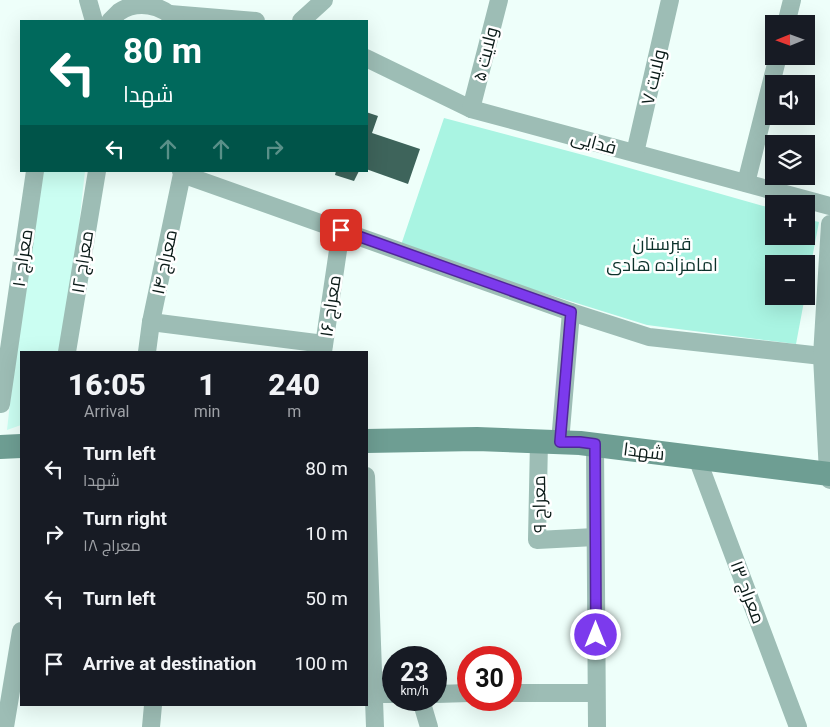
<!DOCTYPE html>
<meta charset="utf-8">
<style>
:root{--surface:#171b24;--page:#242831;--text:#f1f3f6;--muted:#9ea1a6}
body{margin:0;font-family:Roboto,Cairo,sans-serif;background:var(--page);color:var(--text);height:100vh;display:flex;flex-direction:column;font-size:19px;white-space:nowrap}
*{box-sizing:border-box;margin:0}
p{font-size:16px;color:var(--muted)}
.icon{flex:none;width:28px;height:28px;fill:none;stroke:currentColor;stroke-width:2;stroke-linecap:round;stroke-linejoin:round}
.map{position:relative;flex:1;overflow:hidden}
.panel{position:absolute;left:20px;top:351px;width:348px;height:355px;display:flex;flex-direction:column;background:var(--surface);border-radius:0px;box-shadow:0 5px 20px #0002}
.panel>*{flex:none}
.top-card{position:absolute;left:20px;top:20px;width:348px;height:152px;border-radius:0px;box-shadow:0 5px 20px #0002;background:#00695c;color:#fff;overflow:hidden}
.needle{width:32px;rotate:269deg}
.fabs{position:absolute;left:765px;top:15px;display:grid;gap:10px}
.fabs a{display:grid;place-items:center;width:50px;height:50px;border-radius:0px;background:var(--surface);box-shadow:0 5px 20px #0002;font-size:25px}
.speed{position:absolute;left:382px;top:646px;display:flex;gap:10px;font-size:25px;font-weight:700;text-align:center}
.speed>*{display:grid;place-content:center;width:65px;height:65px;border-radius:50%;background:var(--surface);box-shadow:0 5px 20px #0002;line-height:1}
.speed small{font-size:12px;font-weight:400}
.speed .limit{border:8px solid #d22;background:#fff;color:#111}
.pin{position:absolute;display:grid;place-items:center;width:42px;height:42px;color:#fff;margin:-21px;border-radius:10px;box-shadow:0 2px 8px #0006}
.me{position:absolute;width:55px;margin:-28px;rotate:0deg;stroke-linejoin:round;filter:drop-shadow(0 0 4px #0008)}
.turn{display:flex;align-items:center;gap:18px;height:105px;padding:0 20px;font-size:22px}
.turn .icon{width:65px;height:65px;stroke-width:2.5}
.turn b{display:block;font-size:35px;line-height:42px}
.lanes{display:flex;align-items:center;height:48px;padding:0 20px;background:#0003;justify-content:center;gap:25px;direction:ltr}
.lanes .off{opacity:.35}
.eta{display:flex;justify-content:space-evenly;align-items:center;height:85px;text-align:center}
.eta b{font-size:30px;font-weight:800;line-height:35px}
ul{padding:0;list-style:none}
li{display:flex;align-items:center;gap:15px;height:65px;padding:0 20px}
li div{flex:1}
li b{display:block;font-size:19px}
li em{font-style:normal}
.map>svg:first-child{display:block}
</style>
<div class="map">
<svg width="830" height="727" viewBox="0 0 830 727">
<rect width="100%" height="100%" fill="#eefffa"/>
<!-- built -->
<polygon fill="#cbfef2" points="36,171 85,171 65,352 21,352 21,425 7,430"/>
<!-- green -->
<polygon fill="#a9f4e2" points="444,118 587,156 774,209 774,236 806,236 806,219 819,222 806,290 806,264 774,264 774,296 805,296 796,344 647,325 400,248"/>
<!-- building -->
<g fill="#3e645b">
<polygon points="366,112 378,116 372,133 420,149 408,184 366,169"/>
<polygon points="336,171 359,171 354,181 335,175"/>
</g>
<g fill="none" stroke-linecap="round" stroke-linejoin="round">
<!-- street -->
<g stroke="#9dbdb5" stroke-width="18">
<polyline points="88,0 94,21"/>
<polyline points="170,14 256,21"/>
<path d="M110,21C113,18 116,15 119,12C137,0 162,4 176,21"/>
<polyline points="301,21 324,0"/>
<polyline points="786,24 792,0"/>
<polyline points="366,58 471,109 830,206"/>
<polyline points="471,109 499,0"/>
<polyline points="635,153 670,0"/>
<polyline points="182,174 571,312 649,337 822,356"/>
<polyline points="746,183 778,56"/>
<polyline points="830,224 822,356 828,473 830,480"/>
<polyline points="151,322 324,344"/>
<polyline points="67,352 97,171"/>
<polyline points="147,352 151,322 182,174 181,171"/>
<polyline points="323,352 341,230"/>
<polyline points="1,404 35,171"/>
<polyline points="539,441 537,540 595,537"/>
<polyline points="560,442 571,312"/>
<polyline points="595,444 597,727"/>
<polyline points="697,458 798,727"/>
<polyline points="366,476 375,727"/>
<polyline points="511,693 596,693"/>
<polyline points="373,694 394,694"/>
<polyline points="436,694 469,693"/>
<polyline points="421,700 429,727"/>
<polyline points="5,727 21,631"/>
<polyline points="151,727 153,705"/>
</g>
<!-- secondary -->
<g stroke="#6e9e93" stroke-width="24">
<polyline points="366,441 477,439 580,443 830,474"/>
<polyline points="0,447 21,446"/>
</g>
</g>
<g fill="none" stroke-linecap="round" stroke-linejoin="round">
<defs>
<polyline id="route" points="341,230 571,312 560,442 580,442 595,444 596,635"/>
</defs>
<!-- route casing -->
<use href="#route" stroke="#51269a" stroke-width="12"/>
<!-- route -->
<use href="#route" stroke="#7c3aed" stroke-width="9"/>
</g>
<g text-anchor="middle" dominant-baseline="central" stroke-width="5" stroke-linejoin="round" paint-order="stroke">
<!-- street labels -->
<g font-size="18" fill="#0b1b18" stroke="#fff">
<text transform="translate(485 54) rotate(-76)">ولایت ۵</text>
<text transform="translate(653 77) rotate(-77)">ولایت ۷</text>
<text transform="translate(594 142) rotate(15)">فدایی</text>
<text transform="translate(22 258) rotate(-82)">معراج ۱۰</text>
<text transform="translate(82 262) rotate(-81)">معراج ۱۲</text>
<text transform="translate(164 262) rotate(-78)">معراج ۱۴</text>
<text transform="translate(330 306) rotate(-82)">معراج ۱۶</text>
<text transform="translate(644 451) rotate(7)">شهدا</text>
<text transform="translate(539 504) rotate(-91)">معراج ۹</text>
<text transform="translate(748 592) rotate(69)">معراج ۱۳</text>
</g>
<!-- park labels -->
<g font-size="18" fill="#0b312a" stroke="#fff">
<text x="662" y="243">قبرستان<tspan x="662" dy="21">امامزاده هادی</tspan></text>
</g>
</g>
</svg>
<div class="fabs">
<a><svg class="needle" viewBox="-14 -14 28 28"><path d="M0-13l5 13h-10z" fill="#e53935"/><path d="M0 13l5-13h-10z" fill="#9ea1a6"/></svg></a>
<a><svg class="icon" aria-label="sound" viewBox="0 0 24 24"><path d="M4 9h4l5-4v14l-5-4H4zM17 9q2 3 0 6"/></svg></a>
<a><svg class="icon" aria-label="layers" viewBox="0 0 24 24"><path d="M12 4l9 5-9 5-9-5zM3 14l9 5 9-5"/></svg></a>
<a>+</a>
<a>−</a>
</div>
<div class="speed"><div>23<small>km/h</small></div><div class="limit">30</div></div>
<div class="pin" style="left:341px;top:230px;background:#d93025"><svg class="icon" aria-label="arrive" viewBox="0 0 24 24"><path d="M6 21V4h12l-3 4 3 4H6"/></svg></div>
<svg class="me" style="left:596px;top:635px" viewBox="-20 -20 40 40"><circle r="17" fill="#7c3aed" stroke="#fff" stroke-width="3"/><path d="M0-11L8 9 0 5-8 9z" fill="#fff"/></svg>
<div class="top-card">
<div class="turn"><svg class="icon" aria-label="left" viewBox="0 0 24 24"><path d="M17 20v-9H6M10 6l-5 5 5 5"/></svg><div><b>80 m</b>شهدا</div></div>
<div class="lanes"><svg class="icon" aria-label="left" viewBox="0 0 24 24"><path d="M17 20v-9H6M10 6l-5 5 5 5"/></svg><svg class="icon off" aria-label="ahead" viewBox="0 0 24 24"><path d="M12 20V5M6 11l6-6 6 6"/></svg><svg class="icon off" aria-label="ahead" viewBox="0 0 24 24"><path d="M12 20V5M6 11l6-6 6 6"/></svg><svg class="icon off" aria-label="right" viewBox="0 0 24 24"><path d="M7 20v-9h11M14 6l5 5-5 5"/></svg></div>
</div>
<section class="panel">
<div class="eta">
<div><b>16:05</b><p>Arrival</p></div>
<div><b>1</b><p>min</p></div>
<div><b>240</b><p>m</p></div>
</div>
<ul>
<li><svg class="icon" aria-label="left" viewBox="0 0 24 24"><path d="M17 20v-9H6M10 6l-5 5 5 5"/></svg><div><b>Turn left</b><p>شهدا</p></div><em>80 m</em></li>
<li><svg class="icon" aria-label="right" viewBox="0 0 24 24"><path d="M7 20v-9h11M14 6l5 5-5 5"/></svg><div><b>Turn right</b><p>معراج ۱۸</p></div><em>10 m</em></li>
<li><svg class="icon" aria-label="left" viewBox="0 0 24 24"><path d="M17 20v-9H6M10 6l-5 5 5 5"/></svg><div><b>Turn left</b></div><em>50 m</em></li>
<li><svg class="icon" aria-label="arrive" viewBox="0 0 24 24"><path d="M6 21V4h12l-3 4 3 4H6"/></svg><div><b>Arrive at destination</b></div><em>100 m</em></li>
</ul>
</section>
</div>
